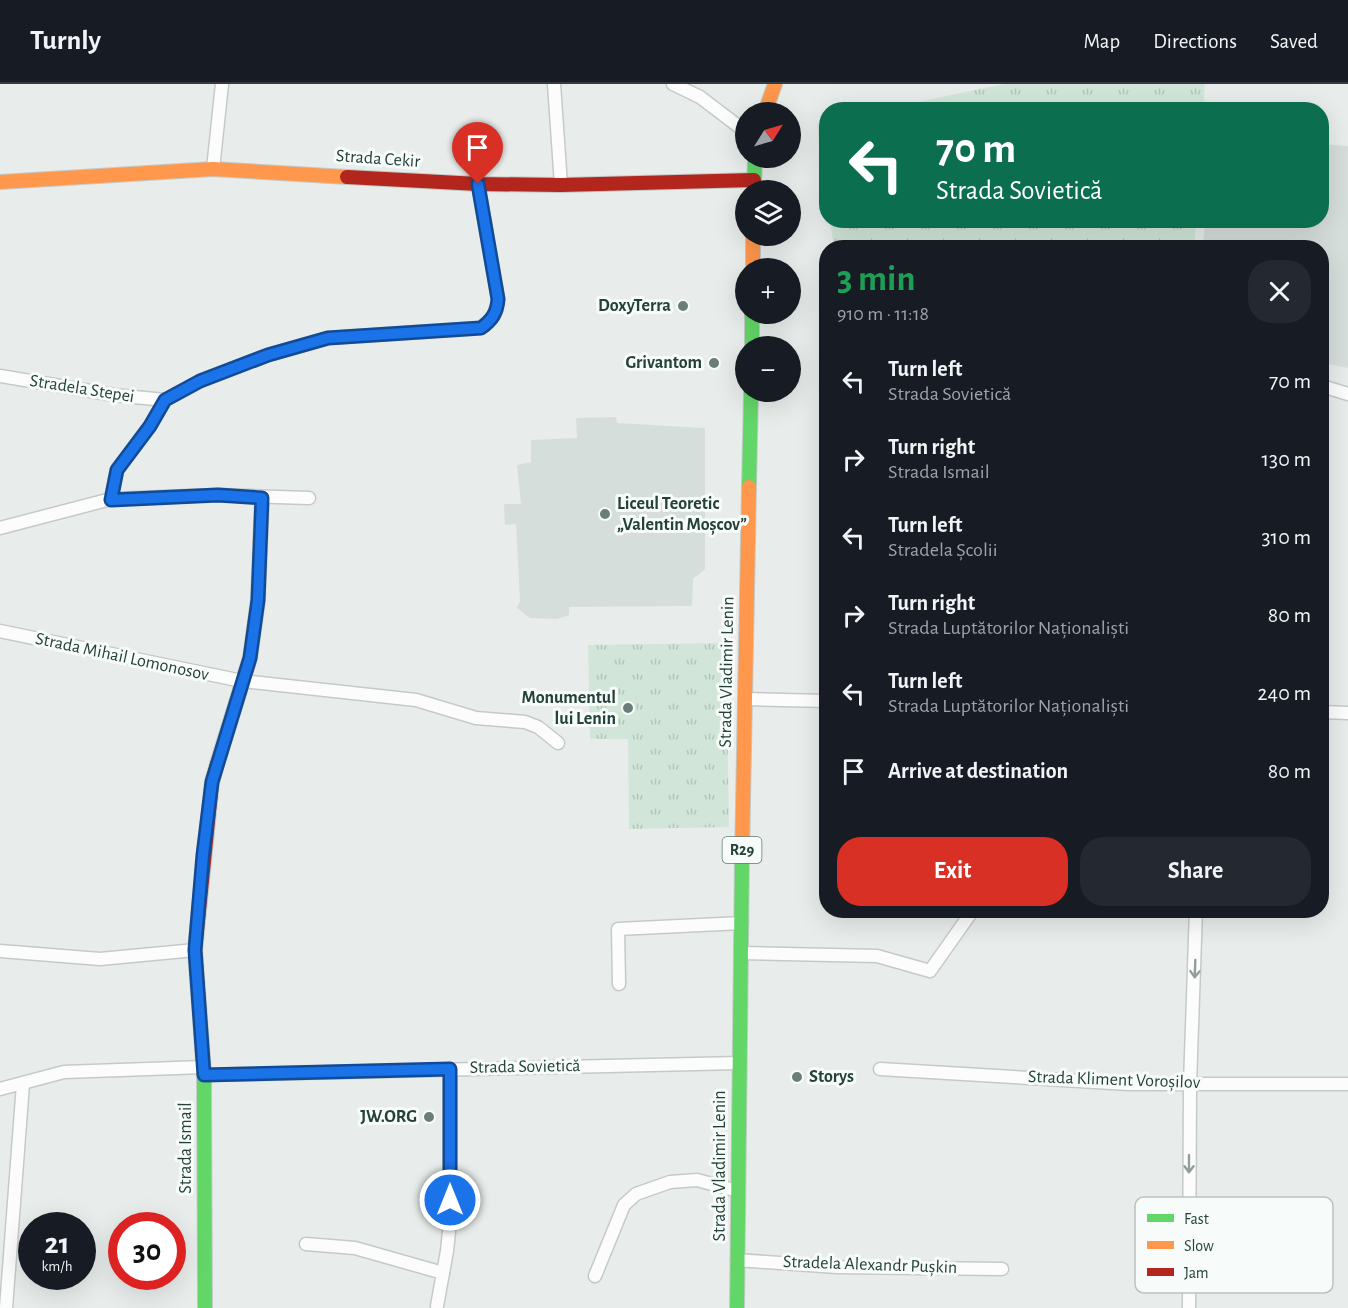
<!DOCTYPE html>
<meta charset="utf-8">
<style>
:root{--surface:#171b24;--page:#242831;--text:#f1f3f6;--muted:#9ea1a6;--line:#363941;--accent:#d93025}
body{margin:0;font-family:"Alegreya Sans",sans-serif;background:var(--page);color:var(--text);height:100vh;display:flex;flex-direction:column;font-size:22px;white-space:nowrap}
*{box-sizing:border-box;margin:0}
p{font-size:20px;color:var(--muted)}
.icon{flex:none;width:33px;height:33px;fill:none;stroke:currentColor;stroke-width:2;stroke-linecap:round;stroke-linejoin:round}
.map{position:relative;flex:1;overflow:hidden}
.drawer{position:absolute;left:819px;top:156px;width:510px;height:678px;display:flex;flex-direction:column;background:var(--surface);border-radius:24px;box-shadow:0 6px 24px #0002}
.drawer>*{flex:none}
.hud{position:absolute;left:819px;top:18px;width:510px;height:126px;border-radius:24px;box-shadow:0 6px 24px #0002;background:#0b6e4f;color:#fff;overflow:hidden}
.needle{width:39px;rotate:53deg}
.tools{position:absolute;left:735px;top:18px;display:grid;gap:12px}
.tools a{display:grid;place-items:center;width:66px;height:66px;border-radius:50%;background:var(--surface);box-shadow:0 6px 24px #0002;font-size:30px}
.speed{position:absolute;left:18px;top:1128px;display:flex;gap:12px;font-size:30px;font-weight:700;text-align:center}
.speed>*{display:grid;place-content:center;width:78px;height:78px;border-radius:50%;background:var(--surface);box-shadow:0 6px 24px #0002;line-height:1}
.speed small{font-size:15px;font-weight:400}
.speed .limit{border:9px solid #d22;background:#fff;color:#111}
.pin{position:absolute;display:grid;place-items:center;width:51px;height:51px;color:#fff;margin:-62px -26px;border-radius:50% 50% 50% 0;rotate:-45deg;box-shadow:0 0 6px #0007}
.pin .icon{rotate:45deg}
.me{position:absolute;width:66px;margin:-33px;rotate:0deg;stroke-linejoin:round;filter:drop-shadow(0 0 4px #0008)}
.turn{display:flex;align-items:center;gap:21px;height:126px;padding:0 18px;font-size:27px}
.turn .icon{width:78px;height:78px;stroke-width:2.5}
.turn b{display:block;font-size:42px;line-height:51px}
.round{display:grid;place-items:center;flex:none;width:63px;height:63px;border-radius:24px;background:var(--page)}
.summary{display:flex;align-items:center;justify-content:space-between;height:102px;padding:0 18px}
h1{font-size:36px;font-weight:700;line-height:45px;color:#1e9e55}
.button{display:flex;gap:12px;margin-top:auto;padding:12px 18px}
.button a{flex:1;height:69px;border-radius:24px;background:var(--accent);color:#fff;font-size:24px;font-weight:700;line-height:69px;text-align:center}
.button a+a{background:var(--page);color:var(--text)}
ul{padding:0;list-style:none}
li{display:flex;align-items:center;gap:18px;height:78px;padding:0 18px}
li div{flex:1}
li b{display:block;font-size:22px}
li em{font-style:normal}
header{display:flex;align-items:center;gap:36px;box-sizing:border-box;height:84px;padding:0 30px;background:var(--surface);border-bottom:2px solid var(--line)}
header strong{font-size:28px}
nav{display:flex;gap:33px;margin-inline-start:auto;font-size:21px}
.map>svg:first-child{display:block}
</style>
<header>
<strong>Turnly</strong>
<nav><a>Map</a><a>Directions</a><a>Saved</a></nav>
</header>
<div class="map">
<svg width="1348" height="1224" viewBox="0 0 1348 1224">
<defs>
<pattern id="park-tufts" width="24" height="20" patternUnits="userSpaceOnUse" patternTransform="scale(1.5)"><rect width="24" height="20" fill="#d1e6d8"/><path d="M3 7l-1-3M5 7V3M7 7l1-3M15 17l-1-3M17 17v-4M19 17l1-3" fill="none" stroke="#b3c6ba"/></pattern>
</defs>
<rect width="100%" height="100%" fill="#e8edeb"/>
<!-- built -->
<g fill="#d6dedb">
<polygon points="1322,60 1348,62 1348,284 1322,279 1322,164 1203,163 1205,137 1322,136"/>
<polygon points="616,333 617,339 705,344 705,485 693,495 692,522 569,523 569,531 557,535 530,534 517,524 520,517 516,440 505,441 504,420 521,420 517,381 531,378 531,356 577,354 576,334"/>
</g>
<!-- park -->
<g fill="url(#park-tufts)">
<polygon points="1004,0 1205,0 1203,25 885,25"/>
<polygon points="826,38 826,111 817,40"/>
<polygon points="830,137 830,136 1196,137 1194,164 834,163"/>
<polygon points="726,559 729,743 629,745 628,655 590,655 588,561"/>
</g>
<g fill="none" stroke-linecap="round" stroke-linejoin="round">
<defs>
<g id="street">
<polyline points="554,0 561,101"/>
<polyline points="673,0 700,13 746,48"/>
<polyline points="213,85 222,0"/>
<polyline points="0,292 114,311 165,316"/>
<polyline points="1322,302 1348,310"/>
<polyline points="111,415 218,411 309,414"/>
<path d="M0,444L111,415L117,386L150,342L165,316L200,297L268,271L328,254L481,244C492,236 497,229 498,215L478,100"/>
<polyline points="0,547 242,597 416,616 476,634 525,638 538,643 558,659"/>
<polyline points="746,615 826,617"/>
<polyline points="1322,628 1348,629"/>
<polyline points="0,867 100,875 195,866"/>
<polyline points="741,869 877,872 930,887 973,826"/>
<polyline points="619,900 618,845 742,839"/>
<polyline points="880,985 1128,1000 1348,1000"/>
<polyline points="204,991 739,979"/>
<polyline points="0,1005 64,988 204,983"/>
<polyline points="306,1160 355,1164 443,1189"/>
<polyline points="737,1176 837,1183 1002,1185"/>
<polyline points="595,1192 624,1121 636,1110 670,1098 697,1096 738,1107"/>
<polyline points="437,1222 447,1167 450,1138 450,985"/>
<polyline points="6,1224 23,1000"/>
<polyline points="1189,1224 1190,1000 1196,826"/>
</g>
<g id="fast">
<polyline points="754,106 755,74"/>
<polyline points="752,230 752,262"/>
<polyline points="749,403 751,308"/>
<polyline points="200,934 204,991 205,1224"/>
<polyline points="737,1224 742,772"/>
</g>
<g id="slow">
<polyline points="765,28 775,0"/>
<polyline points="0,98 213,85 347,93"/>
<polyline points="753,152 753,184"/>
<polyline points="217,680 250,574 258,516 262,414"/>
<polyline points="742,772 749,403"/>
</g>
<g id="jam">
<polyline points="347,93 478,100 561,101 754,96"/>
<polyline points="200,934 195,866 212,698 217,680"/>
</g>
</defs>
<!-- street casing -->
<use href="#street" stroke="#c5cac8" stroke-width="15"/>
<!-- fast casing -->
<use href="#fast" stroke="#c3cbc8" stroke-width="16"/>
<!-- slow casing -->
<use href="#slow" stroke="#c3cbc8" stroke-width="16"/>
<!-- jam casing -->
<use href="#jam" stroke="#c3cbc8" stroke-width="16"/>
<!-- street -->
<use href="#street" stroke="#fcfcfc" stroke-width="12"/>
<!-- fast -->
<use href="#fast" stroke="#63d668" stroke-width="14"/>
<!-- slow -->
<use href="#slow" stroke="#ff974d" stroke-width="14"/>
<!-- jam -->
<use href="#jam" stroke="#b3261e" stroke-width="14"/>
</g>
<!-- one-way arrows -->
<defs><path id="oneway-shaft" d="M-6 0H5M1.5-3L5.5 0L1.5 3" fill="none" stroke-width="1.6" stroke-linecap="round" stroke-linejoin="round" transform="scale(1.5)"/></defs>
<g stroke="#909f9b">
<use href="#oneway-shaft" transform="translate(1195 885) rotate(92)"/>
<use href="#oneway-shaft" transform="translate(1189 1080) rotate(90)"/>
</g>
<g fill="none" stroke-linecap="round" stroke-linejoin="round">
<defs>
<path id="route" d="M450,1116V985L204,991L195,866L203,771L212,698L250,574L258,516L262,414L218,411L111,416L117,386L150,342L165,316L200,297L268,271L328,254L481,244C492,236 497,229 498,215L478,100"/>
</defs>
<!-- route casing -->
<use href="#route" stroke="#114b97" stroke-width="15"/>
<!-- route -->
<use href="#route" stroke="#1a73e8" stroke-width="10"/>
</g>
<!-- markers -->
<g fill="#697e78" stroke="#f7fbf9" stroke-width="2">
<circle cx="683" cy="222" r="6"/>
<circle cx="714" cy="279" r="6"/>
<circle cx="605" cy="430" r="6"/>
<circle cx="628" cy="624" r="6"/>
<circle cx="797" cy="993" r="6"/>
<circle cx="429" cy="1033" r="6"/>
</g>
<g text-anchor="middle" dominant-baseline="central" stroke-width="6" stroke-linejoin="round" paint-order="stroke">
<!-- shield labels -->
<rect fill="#f7fbf9" stroke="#637a73" stroke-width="1.5" x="722.5" y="753" width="39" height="26" rx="4.5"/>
<g font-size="16" font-weight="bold" fill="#24423a">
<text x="742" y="766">R29</text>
</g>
<!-- street labels -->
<g font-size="18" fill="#24423a" stroke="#f7fbf9">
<text transform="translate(378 75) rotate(4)">Strada Cekir</text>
<text transform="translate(82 305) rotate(9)">Stradela Stepei</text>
<text transform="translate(122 573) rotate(12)">Strada Mihail Lomonosov</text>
<text transform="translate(727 588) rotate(-89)">Strada Vladimir Lenin</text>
<text transform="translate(525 983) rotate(-1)">Strada Sovietică</text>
<text transform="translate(1114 996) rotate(2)">Strada Kliment Voroșilov</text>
<text transform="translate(186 1064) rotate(-90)">Strada Ismail</text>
<text transform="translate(720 1082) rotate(-90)">Strada Vladimir Lenin</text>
<text transform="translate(870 1181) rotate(2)">Stradela Alexandr Pușkin</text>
</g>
<!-- poi labels -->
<g font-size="18" font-weight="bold" fill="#24423a" stroke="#f7fbf9" text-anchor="end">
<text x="671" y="222">DoxyTerra</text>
<text x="702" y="279">Grivantom</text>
<text x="617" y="420" text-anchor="start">Liceul Teoretic<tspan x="617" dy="21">„Valentin Moșcov”</tspan></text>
<text x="616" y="614">Monumentul<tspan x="616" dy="21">lui Lenin</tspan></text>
<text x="809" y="993" text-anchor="start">Storys</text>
<text x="417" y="1033">JW.ORG</text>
</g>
</g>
<!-- legend -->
<rect x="1135" y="1113" width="198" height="96" rx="9" fill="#f7fbf9" stroke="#b8c4c0" stroke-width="1.5"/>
<rect x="1147" y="1130" width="27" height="8" fill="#63d668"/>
<rect x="1147" y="1157" width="27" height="8" fill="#ff974d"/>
<rect x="1147" y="1184" width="27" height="8" fill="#b3261e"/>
<g font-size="16" fill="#24423a">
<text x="1184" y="1140">Fast</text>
<text x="1184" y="1167">Slow</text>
<text x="1184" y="1194">Jam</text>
</g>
</svg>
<div class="tools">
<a><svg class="needle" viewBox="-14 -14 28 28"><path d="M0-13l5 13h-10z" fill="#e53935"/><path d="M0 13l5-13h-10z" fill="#9ea1a6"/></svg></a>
<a><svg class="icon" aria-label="layers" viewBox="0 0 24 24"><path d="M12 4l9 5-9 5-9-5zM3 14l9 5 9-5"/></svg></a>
<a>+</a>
<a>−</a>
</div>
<div class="speed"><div>21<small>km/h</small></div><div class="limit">30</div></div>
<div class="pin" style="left:478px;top:100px;background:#d93025"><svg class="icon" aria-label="arrive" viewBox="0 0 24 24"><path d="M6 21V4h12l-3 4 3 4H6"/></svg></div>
<svg class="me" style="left:450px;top:1116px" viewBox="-20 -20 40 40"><circle r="17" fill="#1a73e8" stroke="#fff" stroke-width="3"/><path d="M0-11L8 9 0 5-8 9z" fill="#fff"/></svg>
<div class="hud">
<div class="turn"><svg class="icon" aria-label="left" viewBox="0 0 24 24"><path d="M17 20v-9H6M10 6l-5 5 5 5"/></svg><div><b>70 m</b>Strada Sovietică</div></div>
</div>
<section class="drawer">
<div class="summary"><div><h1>3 min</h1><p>910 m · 11:18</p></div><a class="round"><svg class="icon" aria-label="close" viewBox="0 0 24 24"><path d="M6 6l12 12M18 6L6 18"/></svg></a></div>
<ul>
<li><svg class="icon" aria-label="left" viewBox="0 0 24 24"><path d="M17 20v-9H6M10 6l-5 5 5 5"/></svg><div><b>Turn left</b><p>Strada Sovietică</p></div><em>70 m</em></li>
<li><svg class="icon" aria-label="right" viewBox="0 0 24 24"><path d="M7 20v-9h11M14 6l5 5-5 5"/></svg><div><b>Turn right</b><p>Strada Ismail</p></div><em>130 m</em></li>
<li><svg class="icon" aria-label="left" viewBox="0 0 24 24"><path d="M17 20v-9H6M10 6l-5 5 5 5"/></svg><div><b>Turn left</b><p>Stradela Școlii</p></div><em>310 m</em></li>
<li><svg class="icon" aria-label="right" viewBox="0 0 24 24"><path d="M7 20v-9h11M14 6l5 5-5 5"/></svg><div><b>Turn right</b><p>Strada Luptătorilor Naționaliști</p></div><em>80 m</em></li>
<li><svg class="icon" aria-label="left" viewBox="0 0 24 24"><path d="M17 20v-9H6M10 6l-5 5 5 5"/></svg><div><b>Turn left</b><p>Strada Luptătorilor Naționaliști</p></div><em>240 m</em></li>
<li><svg class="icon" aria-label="arrive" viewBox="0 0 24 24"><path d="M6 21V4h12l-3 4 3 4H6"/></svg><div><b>Arrive at destination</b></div><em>80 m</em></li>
</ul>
<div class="button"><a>Exit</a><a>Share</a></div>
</section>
</div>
